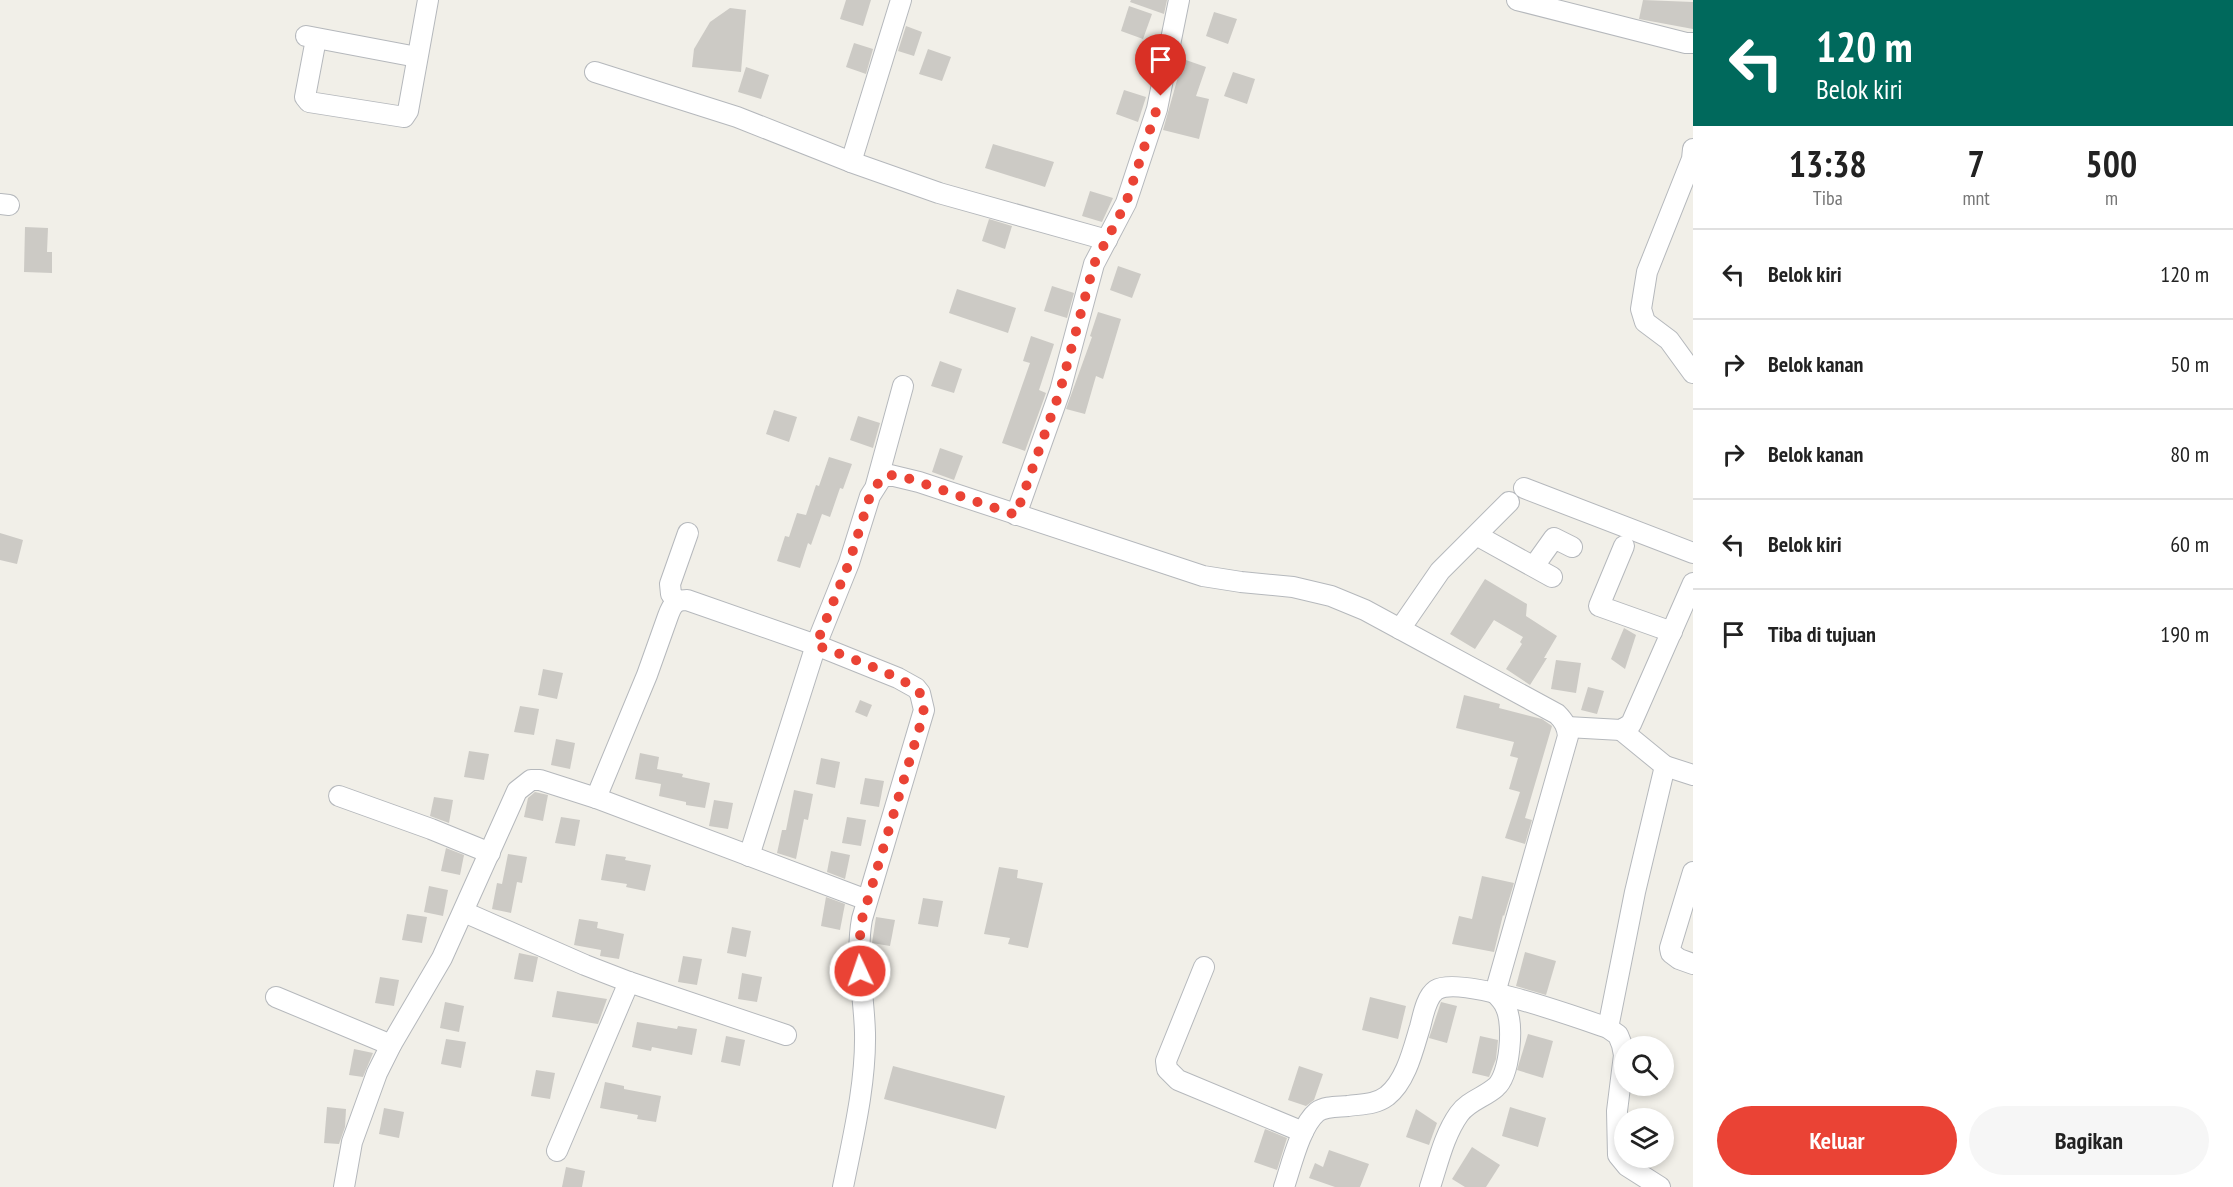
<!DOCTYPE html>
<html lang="id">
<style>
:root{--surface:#fff;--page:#f6f6f6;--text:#222;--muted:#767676;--line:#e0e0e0;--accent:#ea4335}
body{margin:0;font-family:"PT Sans Narrow",sans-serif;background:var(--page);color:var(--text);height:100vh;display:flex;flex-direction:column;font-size:22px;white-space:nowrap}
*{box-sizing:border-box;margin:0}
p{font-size:20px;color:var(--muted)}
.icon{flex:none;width:33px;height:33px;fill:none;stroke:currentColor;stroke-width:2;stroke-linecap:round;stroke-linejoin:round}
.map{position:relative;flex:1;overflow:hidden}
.sheet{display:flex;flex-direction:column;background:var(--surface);width:540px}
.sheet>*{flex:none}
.guide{background:#00695c;color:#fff;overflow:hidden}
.tools{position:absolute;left:1614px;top:1036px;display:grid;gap:12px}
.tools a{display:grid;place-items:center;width:60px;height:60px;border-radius:50%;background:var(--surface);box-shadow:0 3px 9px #0003;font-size:30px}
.pin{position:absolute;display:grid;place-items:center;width:51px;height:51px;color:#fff;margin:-62px -26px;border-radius:50% 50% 50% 0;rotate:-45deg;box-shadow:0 0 6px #0007}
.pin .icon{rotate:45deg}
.me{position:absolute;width:66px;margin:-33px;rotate:357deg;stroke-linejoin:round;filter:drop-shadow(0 0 4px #0008)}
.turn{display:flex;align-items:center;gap:21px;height:126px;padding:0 24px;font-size:27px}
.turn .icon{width:78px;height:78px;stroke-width:2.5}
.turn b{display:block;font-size:42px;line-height:51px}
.eta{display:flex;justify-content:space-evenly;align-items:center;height:102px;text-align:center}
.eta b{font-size:36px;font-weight:800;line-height:42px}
.action{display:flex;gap:12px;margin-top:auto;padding:12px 24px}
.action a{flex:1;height:69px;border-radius:36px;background:var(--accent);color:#fff;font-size:24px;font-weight:800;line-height:69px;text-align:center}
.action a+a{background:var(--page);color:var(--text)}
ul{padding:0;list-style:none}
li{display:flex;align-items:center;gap:18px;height:90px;padding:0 24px;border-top:2px solid var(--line)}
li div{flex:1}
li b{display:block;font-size:22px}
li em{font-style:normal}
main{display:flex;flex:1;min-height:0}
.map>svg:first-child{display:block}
</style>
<main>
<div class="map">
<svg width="1693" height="1187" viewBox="0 0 1693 1187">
<rect width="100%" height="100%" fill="#f1efe8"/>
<!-- building -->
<g fill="#cccac5">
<polygon points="846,0 871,0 863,26 840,19"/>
<polygon points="1131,0 1167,0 1164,14 1130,2"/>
<polygon points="1643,0 1693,2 1693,29 1639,19"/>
<polygon points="1129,6 1152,14 1143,39 1121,31"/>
<polygon points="730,8 746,10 741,72 692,67 694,49 710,22"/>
<polygon points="1214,12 1237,19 1228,44 1206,36"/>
<polygon points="906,26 922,32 914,56 898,51"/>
<polygon points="854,43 873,49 866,74 846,67"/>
<polygon points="928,49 951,57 942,81 919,74"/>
<polygon points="1183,59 1206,67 1196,96 1209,99 1199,139 1163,130"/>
<polygon points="746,67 769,75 761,99 738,92"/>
<polygon points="1233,72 1255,79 1247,104 1224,96"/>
<polygon points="1124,90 1146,97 1138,122 1116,114"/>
<polygon points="993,144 1054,162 1045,187 985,168"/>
<polygon points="1090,191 1113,198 1102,222 1082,216"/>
<polygon points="989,219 1012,226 1005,249 982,241"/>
<polygon points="25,227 48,228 47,252 52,252 52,273 24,272"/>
<polygon points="1118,266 1141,274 1132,298 1110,290"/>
<polygon points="1052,286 1074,293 1067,318 1044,311"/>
<polygon points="957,289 1016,308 1008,333 949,313"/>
<polygon points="1098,312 1121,319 1103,379 1096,376 1085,414 1066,409 1092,337 1090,336"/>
<polygon points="1031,336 1054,344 1039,390 1046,393 1025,451 1002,443 1030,363 1023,361"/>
<polygon points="940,361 962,369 954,393 931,386"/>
<polygon points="774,410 797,417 789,442 766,434"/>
<polygon points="858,416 880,423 873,448 850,440"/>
<polygon points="940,448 963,456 954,480 932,472"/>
<polygon points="829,457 852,464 843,489 840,488 830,517 822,514 811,545 808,543 800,568 777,561 785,536 789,537 797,513 806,515 816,485 819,486"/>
<polygon points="0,533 23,540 17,564 0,560"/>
<polygon points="1485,579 1527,604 1526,616 1557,636 1544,658 1547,658 1530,685 1506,669 1522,644 1520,642 1523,637 1494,620 1475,649 1450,634"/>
<polygon points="1624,628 1636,635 1625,669 1611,659"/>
<polygon points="1556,660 1581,663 1576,693 1551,689"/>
<polygon points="543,669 563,673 557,699 538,695"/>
<polygon points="1588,687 1604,691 1597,714 1581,710"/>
<polygon points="1464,695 1500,704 1499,708 1542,719 1552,726 1525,818 1532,820 1525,844 1505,838 1520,792 1509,789 1518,758 1510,756 1514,742 1456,728"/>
<polygon points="860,700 872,705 867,717 855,712"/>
<polygon points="520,706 539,709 534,735 514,732"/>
<polygon points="556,739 575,743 570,769 551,765"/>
<polygon points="469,751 489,754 484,780 464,777"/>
<polygon points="640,753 659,757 657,769 683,774 682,777 710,783 705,808 686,805 686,802 659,796 661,784 635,779"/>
<polygon points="821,758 840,762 835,788 816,784"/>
<polygon points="865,778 884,781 879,807 860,804"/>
<polygon points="794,790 813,794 808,820 804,819 796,859 777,853 782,830 786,830"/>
<polygon points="535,792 548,795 543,821 524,817 528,798"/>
<polygon points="434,797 453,800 449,823 430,816"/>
<polygon points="714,800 733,803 728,829 709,826"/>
<polygon points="561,817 580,820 575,846 555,843"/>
<polygon points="847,817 866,820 861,846 842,843"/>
<polygon points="446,848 464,855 460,875 441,871"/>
<polygon points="831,851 850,855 845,879 827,872"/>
<polygon points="508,854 527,857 522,883 517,882 511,913 492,909 497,883 502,884"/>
<polygon points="606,854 626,857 625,860 651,865 645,891 626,887 627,884 601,880"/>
<polygon points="999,867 1018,870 1017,878 1043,883 1028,948 1008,944 1010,938 984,934"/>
<polygon points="1482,876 1514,883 1504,916 1503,915 1494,952 1452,944 1459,916 1472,919"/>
<polygon points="429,886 448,890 443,916 424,912"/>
<polygon points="826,897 845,904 840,930 821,926"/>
<polygon points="923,898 943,901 938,927 918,924"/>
<polygon points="407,914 427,917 422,943 402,940"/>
<polygon points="876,917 895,920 890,946 872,943"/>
<polygon points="579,919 598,922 597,928 624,934 619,959 600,956 601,950 574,945"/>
<polygon points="732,927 751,931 746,957 727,953"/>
<polygon points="1525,952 1556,961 1546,995 1516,986"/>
<polygon points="519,953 538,957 533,982 514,979"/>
<polygon points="683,956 702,959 697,985 678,982"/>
<polygon points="742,973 762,977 757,1002 738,999"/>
<polygon points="380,977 399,980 394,1006 375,1003"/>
<polygon points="557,991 607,999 598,1024 552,1017"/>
<polygon points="1370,997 1406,1006 1398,1039 1362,1030"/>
<polygon points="445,1002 464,1006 459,1032 440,1028"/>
<polygon points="1441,1002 1457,1006 1447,1043 1429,1038"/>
<polygon points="637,1022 677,1029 678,1026 697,1029 692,1055 652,1047 651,1051 632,1047"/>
<polygon points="1528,1034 1553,1041 1543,1078 1517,1070"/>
<polygon points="726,1036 745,1040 740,1066 721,1062"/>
<polygon points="1480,1036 1498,1040 1496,1059 1489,1077 1472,1073"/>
<polygon points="446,1039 466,1042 461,1068 441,1064"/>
<polygon points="354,1049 373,1053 363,1077 349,1075"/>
<polygon points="893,1066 1005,1096 996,1129 884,1099"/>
<polygon points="1299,1066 1323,1074 1314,1100 1306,1106 1288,1100"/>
<polygon points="536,1070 555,1073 550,1099 531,1096"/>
<polygon points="605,1082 624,1086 624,1089 661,1096 656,1122 637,1119 638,1115 600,1108"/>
<polygon points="327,1107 346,1109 345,1127 339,1144 324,1143"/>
<polygon points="1510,1107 1546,1118 1538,1147 1502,1136"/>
<polygon points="384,1108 404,1112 399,1138 379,1134"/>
<polygon points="1416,1109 1437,1123 1429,1145 1406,1137"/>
<polygon points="1265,1129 1287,1138 1277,1170 1254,1162"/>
<polygon points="1472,1147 1500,1165 1486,1187 1465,1187 1452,1179"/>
<polygon points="1329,1150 1369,1164 1360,1187 1335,1187 1309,1178 1315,1163 1323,1167"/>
<polygon points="566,1167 585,1171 582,1187 562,1187"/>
</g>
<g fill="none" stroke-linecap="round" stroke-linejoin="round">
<defs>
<g id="minor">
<polyline points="1517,0 1686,43 1693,43"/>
<polyline points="306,36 417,57"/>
<polyline points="316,39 305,97 309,102 404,117 408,111 428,0"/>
<polyline points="595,72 737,117 851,162 939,193 1107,240"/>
<polyline points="1693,149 1692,159 1647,272 1641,309 1645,322 1669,340 1693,373"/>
<polyline points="851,162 901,0"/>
<polyline points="0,204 9,205"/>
<polyline points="876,485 903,386"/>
<polyline points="1524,488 1693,553"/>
<polyline points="1016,515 1060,391 1094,264 1126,203 1157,109 1179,0"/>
<polyline points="1478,536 1552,577"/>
<polyline points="1624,546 1599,606 1672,632"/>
<polyline points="1534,566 1554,538 1572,547"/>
<polyline points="677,601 671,594 670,584 688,533"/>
<polyline points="1400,629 1440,571 1509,502"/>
<polyline points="1567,727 1621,730 1631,724 1693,583"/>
<polyline points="1621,730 1665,766 1693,775"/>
<polyline points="339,796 431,829 490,853"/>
<polyline points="596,798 867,900"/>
<path d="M749,856L816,645L898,678L916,688L920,693L924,710L862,919C855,958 864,994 865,1033C866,1084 853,1137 843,1187"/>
<polyline points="1693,872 1670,948 1671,953 1679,959 1693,964"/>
<polyline points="464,912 585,965 629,982 786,1035"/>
<polyline points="1204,967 1166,1061 1167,1069 1178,1080 1303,1132"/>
<polyline points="276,997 391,1045"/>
<polyline points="1608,1028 1635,892 1665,766"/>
<polyline points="557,1151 629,982"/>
<path d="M344,1187L352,1142L377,1073L391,1045L442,958L517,791L531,780H540L596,798L647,675L668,616C672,605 675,600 687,600L816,645L849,563L870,496L882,477L890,475L919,482L1203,576L1241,582L1293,587L1331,596L1365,610L1557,714C1564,721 1567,726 1568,736L1495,993C1499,997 1504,1002 1506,1008C1514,1025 1510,1075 1496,1087C1485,1097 1468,1101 1459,1114C1444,1135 1438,1163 1430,1187"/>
<path d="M1284,1187C1291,1167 1300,1126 1317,1112C1325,1106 1338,1107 1348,1106C1361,1104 1375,1105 1387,1096C1406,1081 1413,1050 1420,1027C1423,1016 1426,997 1436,990C1460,975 1579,1018 1608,1028L1618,1035L1622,1045L1624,1055L1617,1111L1618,1155L1627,1166L1660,1187"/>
</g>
</defs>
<!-- minor casing -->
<use href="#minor" stroke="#b5b8bc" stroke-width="22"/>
<!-- minor -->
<use href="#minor" stroke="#fff" stroke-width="20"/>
</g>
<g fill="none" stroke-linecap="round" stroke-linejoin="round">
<!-- route -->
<path stroke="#ea4335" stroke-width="10" stroke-dasharray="0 18" d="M860,971L858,954L862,919L920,726C923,716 926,705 921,695C913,679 836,653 816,645L849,563L870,496L882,477L890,475L901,476L1016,515L1060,391L1094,264L1126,203L1161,96"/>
</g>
</svg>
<div class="tools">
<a><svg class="icon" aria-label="search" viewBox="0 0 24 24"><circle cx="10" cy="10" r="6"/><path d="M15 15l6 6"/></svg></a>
<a><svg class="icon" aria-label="layers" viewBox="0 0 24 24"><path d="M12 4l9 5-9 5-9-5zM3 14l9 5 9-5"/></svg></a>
</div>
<div class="pin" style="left:1161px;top:96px;background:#d93025"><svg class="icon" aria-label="arrive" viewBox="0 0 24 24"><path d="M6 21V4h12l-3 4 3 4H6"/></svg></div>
<svg class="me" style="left:860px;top:971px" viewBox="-20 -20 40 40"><circle r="17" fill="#ea4335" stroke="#fff" stroke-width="3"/><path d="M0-11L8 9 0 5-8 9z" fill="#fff"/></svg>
</div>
<section class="sheet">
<div class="guide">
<div class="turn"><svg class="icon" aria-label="left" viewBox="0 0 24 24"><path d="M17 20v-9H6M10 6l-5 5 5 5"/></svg><div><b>120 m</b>Belok kiri</div></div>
</div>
<div class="eta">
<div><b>13:38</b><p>Tiba</p></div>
<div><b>7</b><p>mnt</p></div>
<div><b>500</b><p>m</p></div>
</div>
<ul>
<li><svg class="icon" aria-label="left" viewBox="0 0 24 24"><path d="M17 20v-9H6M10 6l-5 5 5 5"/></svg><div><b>Belok kiri</b></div><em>120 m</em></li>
<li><svg class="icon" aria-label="right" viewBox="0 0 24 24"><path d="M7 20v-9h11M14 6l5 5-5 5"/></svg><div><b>Belok kanan</b></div><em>50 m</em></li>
<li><svg class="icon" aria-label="right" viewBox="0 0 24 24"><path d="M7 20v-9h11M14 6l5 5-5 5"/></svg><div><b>Belok kanan</b></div><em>80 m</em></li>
<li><svg class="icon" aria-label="left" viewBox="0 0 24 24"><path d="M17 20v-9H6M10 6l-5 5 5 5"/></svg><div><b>Belok kiri</b></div><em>60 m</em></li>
<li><svg class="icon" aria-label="arrive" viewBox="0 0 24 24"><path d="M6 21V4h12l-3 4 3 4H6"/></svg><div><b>Tiba di tujuan</b></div><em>190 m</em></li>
</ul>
<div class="action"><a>Keluar</a><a>Bagikan</a></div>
</section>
</main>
